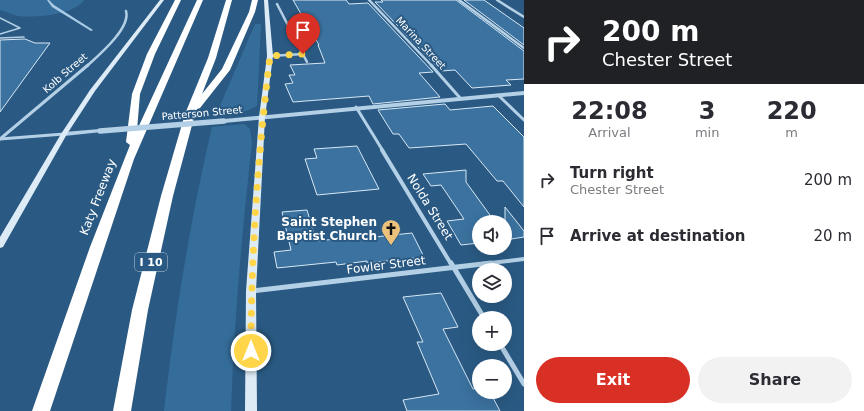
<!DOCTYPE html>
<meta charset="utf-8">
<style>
:root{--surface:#fff;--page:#f2f2f3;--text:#2b2b33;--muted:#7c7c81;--accent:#d93025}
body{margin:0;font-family:"DejaVu Sans",sans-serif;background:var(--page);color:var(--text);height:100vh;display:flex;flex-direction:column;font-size:15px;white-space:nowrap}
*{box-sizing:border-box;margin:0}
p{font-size:13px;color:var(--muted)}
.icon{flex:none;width:22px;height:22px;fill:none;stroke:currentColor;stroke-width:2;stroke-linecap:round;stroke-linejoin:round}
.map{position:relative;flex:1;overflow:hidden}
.panel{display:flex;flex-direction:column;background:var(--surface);width:340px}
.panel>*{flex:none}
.top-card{background:#202124;color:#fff;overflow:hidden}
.buttons{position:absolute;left:472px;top:215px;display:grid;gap:8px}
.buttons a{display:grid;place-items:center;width:40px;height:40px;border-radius:50%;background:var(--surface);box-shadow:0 4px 16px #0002;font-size:20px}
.pin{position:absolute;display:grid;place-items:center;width:34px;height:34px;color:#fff;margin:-41px -17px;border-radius:50% 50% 50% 0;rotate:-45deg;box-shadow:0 0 4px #0007}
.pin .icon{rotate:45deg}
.me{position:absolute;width:44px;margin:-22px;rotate:0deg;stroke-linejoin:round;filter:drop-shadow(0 0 3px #0008)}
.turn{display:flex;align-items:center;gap:14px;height:84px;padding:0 12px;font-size:18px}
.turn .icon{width:52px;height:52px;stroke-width:2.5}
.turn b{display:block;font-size:28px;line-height:34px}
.eta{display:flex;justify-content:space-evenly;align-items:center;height:68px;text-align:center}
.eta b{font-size:24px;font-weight:600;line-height:28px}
.primary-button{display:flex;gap:8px;margin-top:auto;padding:8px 12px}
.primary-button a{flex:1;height:46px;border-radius:24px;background:var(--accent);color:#fff;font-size:16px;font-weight:600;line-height:46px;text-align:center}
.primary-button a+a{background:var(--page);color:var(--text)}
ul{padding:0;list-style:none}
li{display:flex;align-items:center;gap:12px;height:56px;padding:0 12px}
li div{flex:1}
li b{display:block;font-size:15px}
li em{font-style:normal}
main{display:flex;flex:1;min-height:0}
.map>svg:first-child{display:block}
</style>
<main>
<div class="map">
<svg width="524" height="411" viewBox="0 0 524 411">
<rect width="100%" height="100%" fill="#2a5a83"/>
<!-- green -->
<g fill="#356d9a">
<path d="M0,0H84C74,15 35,18 18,16C12,15 6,11 0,10Z"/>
<polygon points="255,24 261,24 257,106 244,112 216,115"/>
<path d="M244,124L250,129L252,143C242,232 234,321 231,411H164C175,315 190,220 212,127Z"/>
</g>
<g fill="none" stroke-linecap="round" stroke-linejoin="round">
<!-- stream -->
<polygon fill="#a9cce6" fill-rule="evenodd" points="47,0 49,0 54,5 93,30 91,31 52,7"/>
</g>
<!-- building -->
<g fill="#3b729f" stroke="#d7e8f5">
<polygon points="293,0 346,0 349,4 368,3 433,72 419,73 440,97 373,104 369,96 293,102 285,84 293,83 289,75 295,75 290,65 325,63 318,45 319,45"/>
<polygon points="381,0 456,0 524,51 524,79 506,80 511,85 472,88 455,70 441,71 375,2 383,2"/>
<polygon points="464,0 484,0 524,28 524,45"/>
<polygon points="25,39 35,43 50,43 0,112 0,40"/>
<polygon points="445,104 450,110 493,106 524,137 524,207 503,181 497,181 466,144 409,148 399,134 393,134 378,110"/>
<polygon points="357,146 379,189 317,195 305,159 317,158 314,149"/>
<polygon points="466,170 466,182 495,222 479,222 479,243 461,245 447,221 464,219 441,185 431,186 423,174"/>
<polygon points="505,207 524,231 524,237 505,240"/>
<polygon points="307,210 316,241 346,238 347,240 412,233 424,257 367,263 367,261 337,265 336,262 277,268 274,252 291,250 282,212"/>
<polygon points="441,293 458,327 443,329 473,389 479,388 479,392 490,392 500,411 407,411 403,400 439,394 417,342 423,342 403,297"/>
</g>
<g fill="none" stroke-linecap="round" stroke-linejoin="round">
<!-- service -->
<g stroke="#b4d0e6" stroke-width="1.5">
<polyline points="0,18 20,28 0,34"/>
<polyline points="0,38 24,37"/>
</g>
<!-- minor-far3 -->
<g stroke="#b4d0e6" stroke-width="2.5">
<polyline points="369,0 432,66"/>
<polyline points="459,0 524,48"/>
<polyline points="497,0 524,17"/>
<polyline points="277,4 307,62"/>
<polyline points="270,56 303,54"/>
<path d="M87,66C99,55 131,28 126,11"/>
</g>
<!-- minor-far2 -->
<g stroke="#b4d0e6" stroke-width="3">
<polyline points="431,65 461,99"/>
<polyline points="498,95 524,120"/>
<polyline points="356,107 383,151"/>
<polyline points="0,139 88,65"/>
<polyline points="0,139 64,134"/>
</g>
<!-- minor-far1 -->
<g stroke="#b4d0e6" stroke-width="4">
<polyline points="382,150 451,264"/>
<polyline points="482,264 524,259"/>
</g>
<!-- minor -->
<g stroke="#b4d0e6" stroke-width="5">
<polyline points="451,263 484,318"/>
<polyline points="252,291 491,263"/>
<polyline points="500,344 524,384"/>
</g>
<!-- tertiary -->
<g fill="#b4d0e6" fill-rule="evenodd">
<polygon points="524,91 524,95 224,123 221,121 224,119"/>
<polygon points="100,129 102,130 102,132 64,136 61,134 64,132"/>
</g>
<!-- secondary -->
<g fill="#ddebf6" fill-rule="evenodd">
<polygon points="160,0 164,0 95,91 67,134 3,247 0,248 0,237 61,134 90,90"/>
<polygon points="264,0 268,0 273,56 265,117 256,291 257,411 245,411 246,291 259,117 267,56"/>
</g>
<!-- motorway -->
<g fill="#fff" fill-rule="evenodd">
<polygon points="175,0 181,0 155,54 140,94 137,130 197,0 203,0 134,159 50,411 32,411 90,247 130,145 126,142 132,94 147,54"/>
<polygon points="226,0 232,0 216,58 202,94 222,69 249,12 252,0 258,0 255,12 230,70 200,108 197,109 195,114 173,196 148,310 131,411 113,411 132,310 161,196 185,114 208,58"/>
</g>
<!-- tertiary-bridge -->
<polyline stroke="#b4d0e6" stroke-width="5.5" points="100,131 224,121"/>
</g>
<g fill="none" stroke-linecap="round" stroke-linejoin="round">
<!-- route -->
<path stroke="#ffd54a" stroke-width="7" stroke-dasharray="0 12.6" d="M251,351C251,253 258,154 270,56L303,54"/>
</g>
<!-- icons -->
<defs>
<symbol id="church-pin" viewBox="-11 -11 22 30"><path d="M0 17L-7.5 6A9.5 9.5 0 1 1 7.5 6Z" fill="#ecc17c" stroke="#2a5a83"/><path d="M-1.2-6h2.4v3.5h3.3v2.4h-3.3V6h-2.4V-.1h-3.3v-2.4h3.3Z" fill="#111"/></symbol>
</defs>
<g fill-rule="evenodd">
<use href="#church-pin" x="380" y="218" width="22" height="30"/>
</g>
<g text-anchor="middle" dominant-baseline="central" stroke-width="4" stroke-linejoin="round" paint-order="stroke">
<!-- far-street labels -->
<g font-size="10" fill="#fff" stroke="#2a5a83">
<text transform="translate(421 43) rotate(47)">Marina Street</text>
<text transform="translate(65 73) rotate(-41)">Kolb Street</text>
<text transform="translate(202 113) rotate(-5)">Patterson Street</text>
</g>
<!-- shield labels -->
<rect fill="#2a5a83" stroke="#bfceda" stroke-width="1" x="135" y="253" width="32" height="18" rx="3"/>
<g font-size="11" font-weight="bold" fill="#fff">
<text x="151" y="262">I 10</text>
</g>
<!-- street labels -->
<g font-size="12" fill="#fff" stroke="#2a5a83">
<text transform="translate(98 197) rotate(-69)">Katy Freeway</text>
<text transform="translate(430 207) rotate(58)">Nolda Street</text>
<text transform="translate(386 265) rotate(-7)">Fowler Street</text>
</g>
<!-- poi labels -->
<g font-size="12" font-weight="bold" fill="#fff" stroke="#2a5a83" text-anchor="end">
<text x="377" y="222">Saint Stephen<tspan x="377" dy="14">Baptist Church</tspan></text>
</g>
</g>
</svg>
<div class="buttons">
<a><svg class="icon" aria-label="sound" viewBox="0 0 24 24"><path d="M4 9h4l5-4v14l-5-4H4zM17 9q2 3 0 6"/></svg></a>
<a><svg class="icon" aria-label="layers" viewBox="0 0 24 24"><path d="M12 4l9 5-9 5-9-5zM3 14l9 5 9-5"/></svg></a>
<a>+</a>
<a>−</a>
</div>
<div class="pin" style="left:303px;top:54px;background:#d93025"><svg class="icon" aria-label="arrive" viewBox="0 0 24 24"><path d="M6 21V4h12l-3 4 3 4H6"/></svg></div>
<svg class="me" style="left:251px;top:351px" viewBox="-20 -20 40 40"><circle r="17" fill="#ffd54a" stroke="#fff" stroke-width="3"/><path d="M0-11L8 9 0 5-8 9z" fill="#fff"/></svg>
</div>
<section class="panel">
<div class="top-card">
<div class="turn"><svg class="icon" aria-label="right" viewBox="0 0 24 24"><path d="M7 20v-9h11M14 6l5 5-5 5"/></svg><div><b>200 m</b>Chester Street</div></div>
</div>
<div class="eta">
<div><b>22:08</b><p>Arrival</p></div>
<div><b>3</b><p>min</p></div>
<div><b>220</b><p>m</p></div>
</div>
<ul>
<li><svg class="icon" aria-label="right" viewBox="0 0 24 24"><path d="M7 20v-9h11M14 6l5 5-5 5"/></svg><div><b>Turn right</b><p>Chester Street</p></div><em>200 m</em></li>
<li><svg class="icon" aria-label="arrive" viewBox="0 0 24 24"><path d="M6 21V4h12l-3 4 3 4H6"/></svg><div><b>Arrive at destination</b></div><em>20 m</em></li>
</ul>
<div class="primary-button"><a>Exit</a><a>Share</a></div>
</section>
</main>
